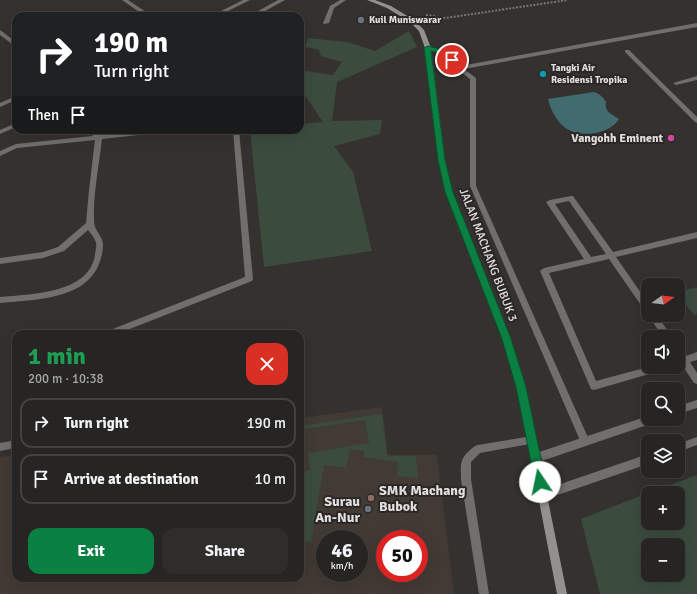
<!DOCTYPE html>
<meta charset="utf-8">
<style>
:root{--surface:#272523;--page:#2f2d2b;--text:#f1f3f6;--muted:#a4a5a6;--line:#434241;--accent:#0b8043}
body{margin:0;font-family:Signika,sans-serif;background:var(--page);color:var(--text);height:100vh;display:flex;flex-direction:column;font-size:15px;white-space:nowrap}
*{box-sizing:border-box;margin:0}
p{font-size:13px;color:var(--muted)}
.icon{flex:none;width:22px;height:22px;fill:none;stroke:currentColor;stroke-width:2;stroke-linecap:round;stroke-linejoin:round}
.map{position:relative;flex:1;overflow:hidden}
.sheet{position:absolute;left:12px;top:330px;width:292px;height:252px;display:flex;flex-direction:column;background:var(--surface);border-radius:12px;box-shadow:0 4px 16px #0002,0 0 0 1px var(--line)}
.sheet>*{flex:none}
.hud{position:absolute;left:12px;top:12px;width:292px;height:122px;border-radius:12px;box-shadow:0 4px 16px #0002,0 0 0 1px var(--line);background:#202124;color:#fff;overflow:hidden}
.needle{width:26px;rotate:76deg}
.controls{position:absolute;left:641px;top:278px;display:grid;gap:8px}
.controls a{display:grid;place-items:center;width:44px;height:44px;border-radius:8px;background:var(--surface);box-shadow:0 4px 16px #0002,0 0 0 1px var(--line);font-size:20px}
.speed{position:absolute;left:316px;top:530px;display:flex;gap:8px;font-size:20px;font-weight:700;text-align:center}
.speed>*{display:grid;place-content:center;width:52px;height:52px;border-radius:50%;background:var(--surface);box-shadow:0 4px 16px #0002,0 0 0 1px var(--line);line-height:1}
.speed small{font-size:10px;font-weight:400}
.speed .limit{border:6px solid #d22;background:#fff;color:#111}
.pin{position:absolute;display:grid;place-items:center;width:34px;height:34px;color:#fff;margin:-17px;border:2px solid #fff;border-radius:50%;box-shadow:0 1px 4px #0007}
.me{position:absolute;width:44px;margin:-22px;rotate:349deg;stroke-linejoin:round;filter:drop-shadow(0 0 3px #0008)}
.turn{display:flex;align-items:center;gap:14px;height:84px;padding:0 16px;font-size:18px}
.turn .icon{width:52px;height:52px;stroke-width:2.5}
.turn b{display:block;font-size:28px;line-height:34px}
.then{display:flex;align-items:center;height:38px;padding:0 16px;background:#0003;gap:8px;font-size:15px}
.round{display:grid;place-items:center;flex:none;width:42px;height:42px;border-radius:12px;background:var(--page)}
.headline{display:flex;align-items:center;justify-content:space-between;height:68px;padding:0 16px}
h1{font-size:24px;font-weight:800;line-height:30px;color:#1e9e55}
.cta{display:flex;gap:8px;margin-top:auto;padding:8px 16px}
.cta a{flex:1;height:46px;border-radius:12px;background:var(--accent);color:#fff;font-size:16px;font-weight:800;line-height:46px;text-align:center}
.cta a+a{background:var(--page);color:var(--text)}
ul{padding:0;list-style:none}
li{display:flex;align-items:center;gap:12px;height:50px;margin:0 8px 6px;padding:0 8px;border:2px solid var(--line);border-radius:12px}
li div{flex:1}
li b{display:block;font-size:15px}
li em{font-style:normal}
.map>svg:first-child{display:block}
</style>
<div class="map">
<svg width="697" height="594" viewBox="0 0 697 594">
<rect width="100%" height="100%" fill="#34312f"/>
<!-- built -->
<path fill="#423a34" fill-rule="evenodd" d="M382,407L388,455H437L454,594H0V457L16,455V578H300V418ZM325,539H359V573H325ZM385,539H419V573H385Z"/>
<!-- green -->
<g fill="#3b4c3f" fill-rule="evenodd">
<polygon points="409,31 417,47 337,82 332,121 382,120 380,134 334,146 353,172 372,251 264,267 250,130 300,130 300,124 323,122 300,88 300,72 306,71 333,75 342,62 321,56 319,50 305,47 308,38 347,42 375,51"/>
<polygon points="697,287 697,314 694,315 678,294 678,292"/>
<polygon points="382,414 387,456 416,456 418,478 397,476 398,462 364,457 364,451 350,449 346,468 324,465 311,542 301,540 300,472 310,470 308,453 369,443 365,420 304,429 300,435 300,426"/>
<path d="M697,475V594H600L581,519L648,493V523H678V493H649ZM648,545H678V575H648Z"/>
</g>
<!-- water -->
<path fill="#416b6f" d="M594,92C600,94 603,97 606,102C604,112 612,114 619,119C610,135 577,139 563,126C556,120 550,108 548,99Z"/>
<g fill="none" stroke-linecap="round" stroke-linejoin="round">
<!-- path-far1 -->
<polyline stroke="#787674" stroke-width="2" stroke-dasharray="2 1.5" stroke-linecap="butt" points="426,15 445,18 568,0"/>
<!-- path -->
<polyline stroke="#787674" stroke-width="3" stroke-dasharray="3.5 2.5" stroke-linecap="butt" points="300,446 302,443"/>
<!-- service -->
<g fill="#706f6e" fill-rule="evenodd">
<polygon points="243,0 250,0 218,16 211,16"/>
<polygon points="340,0 346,0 334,8 329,23 324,24 323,23 330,6"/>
<polygon points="697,23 697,27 464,69 476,78 476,186 590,442 588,445 585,446 582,445 470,186 470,79 457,69 442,53 425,48 428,46 446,51 460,66"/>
<polygon points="625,50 629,50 697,117 697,123 695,122 625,52"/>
<path d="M87,130H94L98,133L101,130H107L104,135L147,130H169L166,132L102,139C99,166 93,194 94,221C94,231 104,237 103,246C99,300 41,299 0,303V297C30,294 89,294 95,255C95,252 97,247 96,243C95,238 91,234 88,230L64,251L43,258L0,264V258L43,252L58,247L86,223L89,190L95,140L17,148L0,156V151L16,144L93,136Z"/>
<polygon points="233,130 239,130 253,279 252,281 117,334 104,334 105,332 245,277"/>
<path d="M571,196H573L613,252L697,232V238L616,257L648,303V312L645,311L609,259L549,273L596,381L648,367H664L663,370L594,390L591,389L540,271L544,268L584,259L546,202L550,200ZM569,201L606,254L591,257L555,204Z"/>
<polygon points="648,315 657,315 672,337 663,337"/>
<polygon points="678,348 681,349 686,356 697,352 697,360 690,362 697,373 697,384 694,383 682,365 678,365"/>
<polygon points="16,440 16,448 0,451 0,443"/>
</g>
<!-- minor -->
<g fill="#706f6e" fill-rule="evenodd">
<polygon points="122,0 128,0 152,16 145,16"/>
<polygon points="278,0 285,0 256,16 249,16"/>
<polygon points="0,30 16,42 16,47 0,35"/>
<polygon points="697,76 697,80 676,85 673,83"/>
<polygon points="16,96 16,100 0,107 0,103"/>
<polygon points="16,123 16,127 0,134 0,130"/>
<path d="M532,436L535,437L537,440L535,443L480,453L471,462V479L489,594H479L461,479C461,468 459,460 468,452C471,449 474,446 478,445Z"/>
</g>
<!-- tertiary -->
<g fill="#706f6e" fill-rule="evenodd">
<polygon points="697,400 697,408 678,414 678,406"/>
<polygon points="648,416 648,419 658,419 656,422 536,463 533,461 531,458 533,455 536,453"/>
<polygon points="697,437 697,445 678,452 678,444"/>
<polygon points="648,454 648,464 543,500 539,498 538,495 539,492 543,490"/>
</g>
<!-- secondary -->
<polygon fill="#92918f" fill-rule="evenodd" points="367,0 375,0 391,6 414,20 424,30 431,48 445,160 452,192 511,339 525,387 567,594 557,594 517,387 503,339 446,192 439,160 425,48 419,31 410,22 387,8"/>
</g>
<!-- route -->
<polygon fill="#0b8043" stroke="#07532c" points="428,46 447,51 455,60 450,62 442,54 431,51 445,160 453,192 511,339 526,387 546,482 544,486 540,488 536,486 535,482 516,387 502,339 445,192 438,160 424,48"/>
<!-- markers -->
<g fill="#6b7280" stroke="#2a2726" stroke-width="1.5">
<circle cx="361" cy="20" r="4"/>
<circle cx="368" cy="509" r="4"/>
</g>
<circle fill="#0f9aa8" stroke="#2a2726" stroke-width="1.5" cx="543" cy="74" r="4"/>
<circle fill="#d1479c" stroke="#2a2726" stroke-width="1.5" cx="671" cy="138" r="4"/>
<circle fill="#8d6e63" stroke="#2a2726" stroke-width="1.5" cx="371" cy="498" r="4"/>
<g text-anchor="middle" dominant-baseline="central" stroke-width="4" stroke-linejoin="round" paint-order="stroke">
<!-- far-poi labels -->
<g font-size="10" font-weight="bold" fill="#e2e0df" stroke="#2a2726" text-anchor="start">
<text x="369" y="20">Kuil Muniswarar</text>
<text x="551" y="68">Tangki Air<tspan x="551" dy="12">Residensi Tropika</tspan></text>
</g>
<!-- poi labels -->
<g font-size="12" font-weight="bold" fill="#e2e0df" stroke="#2a2726" text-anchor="end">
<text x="663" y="138">Vangohh Eminent</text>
</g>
<!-- street labels -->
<g font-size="12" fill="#e2e0df" stroke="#2a2726">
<text transform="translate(488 255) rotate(69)">JALAN MACHANG BUBUK 3</text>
</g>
<!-- near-poi labels -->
<g font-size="14" font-weight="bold" fill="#e2e0df" stroke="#2a2726" text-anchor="start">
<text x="379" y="490">SMK Machang<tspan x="379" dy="16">Bubok</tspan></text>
<text x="360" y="501" text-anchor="end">Surau<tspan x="360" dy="16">An-Nur</tspan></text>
</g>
</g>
</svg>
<div class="controls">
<a><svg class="needle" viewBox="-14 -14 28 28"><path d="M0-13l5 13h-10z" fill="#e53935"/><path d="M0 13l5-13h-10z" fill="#a4a5a6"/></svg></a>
<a><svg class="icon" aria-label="sound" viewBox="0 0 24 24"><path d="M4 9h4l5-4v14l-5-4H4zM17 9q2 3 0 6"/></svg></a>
<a><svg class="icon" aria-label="search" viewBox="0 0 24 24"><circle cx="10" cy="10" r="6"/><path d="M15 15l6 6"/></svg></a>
<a><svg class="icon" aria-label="layers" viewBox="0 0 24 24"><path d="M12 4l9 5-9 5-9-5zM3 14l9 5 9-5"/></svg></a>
<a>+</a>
<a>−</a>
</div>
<div class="speed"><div>46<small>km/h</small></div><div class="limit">50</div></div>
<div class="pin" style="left:452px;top:60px;background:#d93025"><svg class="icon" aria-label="arrive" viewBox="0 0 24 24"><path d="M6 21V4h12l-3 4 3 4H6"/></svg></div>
<svg class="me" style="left:540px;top:482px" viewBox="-20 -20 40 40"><circle r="19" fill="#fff"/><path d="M0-13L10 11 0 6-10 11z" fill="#0b8043"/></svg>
<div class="hud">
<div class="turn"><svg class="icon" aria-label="right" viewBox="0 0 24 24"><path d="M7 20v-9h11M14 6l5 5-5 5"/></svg><div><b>190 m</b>Turn right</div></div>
<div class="then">Then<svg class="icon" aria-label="arrive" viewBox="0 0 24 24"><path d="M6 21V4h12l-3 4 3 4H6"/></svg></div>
</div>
<section class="sheet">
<div class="headline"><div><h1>1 min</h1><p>200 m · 10:38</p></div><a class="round" style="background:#d93025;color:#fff"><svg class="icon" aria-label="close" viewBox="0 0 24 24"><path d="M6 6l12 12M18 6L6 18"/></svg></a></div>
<ul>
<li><svg class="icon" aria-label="right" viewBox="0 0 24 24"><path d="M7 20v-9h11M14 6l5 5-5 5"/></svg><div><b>Turn right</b></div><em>190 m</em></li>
<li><svg class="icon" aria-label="arrive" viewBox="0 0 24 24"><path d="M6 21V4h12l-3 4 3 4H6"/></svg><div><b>Arrive at destination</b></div><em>10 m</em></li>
</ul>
<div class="cta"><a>Exit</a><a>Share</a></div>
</section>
</div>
